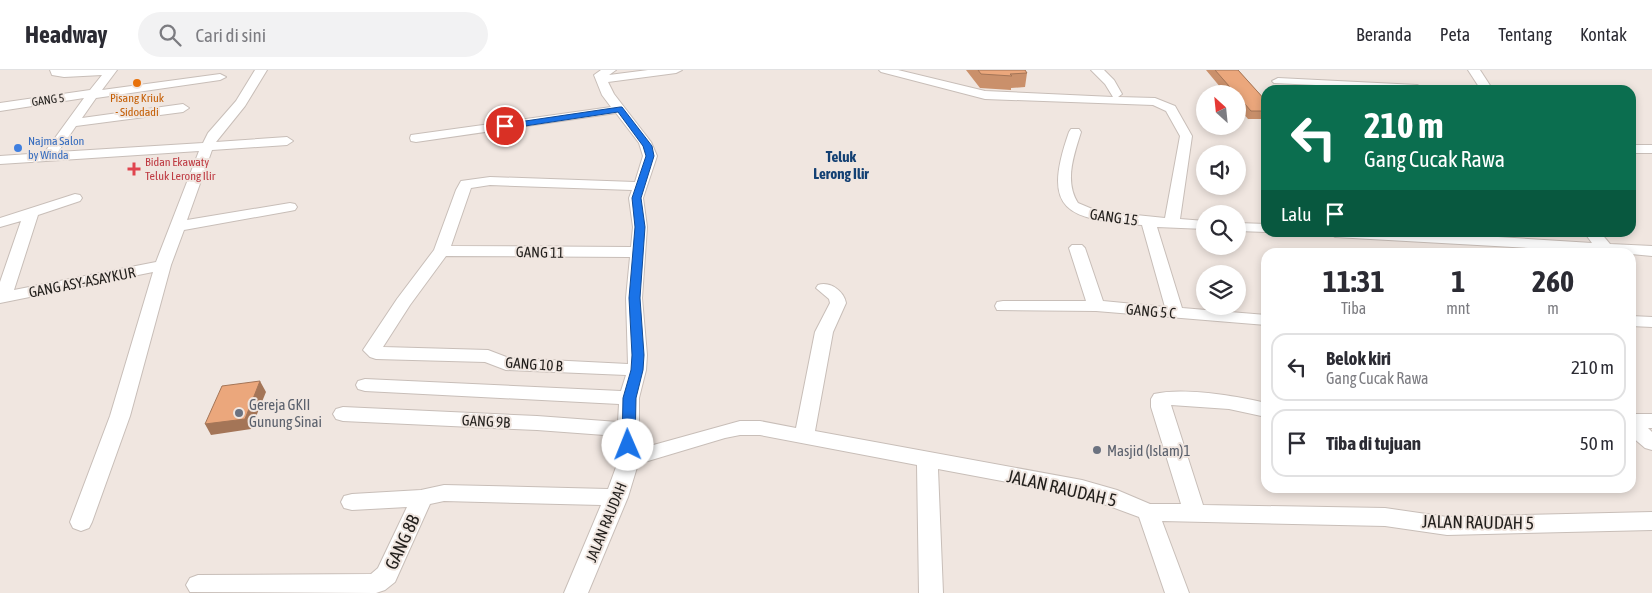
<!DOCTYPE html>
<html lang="id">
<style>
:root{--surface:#fff;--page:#f2f2f3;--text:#2b2b33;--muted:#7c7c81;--line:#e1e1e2}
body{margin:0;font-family:"Asap Condensed",sans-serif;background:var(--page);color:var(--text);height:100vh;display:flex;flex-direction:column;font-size:19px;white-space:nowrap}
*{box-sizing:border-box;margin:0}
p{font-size:16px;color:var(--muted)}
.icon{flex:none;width:28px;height:28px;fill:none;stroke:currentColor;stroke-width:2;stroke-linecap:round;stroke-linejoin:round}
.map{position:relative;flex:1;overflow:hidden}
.sheet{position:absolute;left:1261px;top:178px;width:375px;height:245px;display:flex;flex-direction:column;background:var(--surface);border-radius:15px;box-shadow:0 2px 8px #0003}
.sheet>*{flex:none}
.banner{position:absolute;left:1261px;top:15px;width:375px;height:152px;border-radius:15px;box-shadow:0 2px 8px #0003;background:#0b6e4f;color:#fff;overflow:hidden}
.needle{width:32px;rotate:333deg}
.tools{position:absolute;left:1196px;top:15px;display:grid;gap:10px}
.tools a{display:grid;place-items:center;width:50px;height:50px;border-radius:50%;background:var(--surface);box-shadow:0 2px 8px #0003;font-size:25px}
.pin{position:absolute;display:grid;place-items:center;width:42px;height:42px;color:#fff;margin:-21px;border:2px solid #fff;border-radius:50%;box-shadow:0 1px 5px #0007}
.me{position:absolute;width:55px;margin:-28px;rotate:359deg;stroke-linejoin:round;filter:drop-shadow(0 0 4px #0008)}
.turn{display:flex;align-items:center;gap:18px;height:105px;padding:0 20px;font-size:22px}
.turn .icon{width:65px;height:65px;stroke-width:2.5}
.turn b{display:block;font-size:35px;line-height:42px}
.then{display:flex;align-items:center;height:48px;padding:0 20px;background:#0003;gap:10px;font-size:19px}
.eta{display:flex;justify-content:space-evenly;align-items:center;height:85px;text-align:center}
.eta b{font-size:30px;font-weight:700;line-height:35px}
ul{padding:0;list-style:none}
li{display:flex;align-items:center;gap:15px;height:68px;margin:0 10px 8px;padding:0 10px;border:2px solid var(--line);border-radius:15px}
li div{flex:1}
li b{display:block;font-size:19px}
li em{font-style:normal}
header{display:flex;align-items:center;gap:30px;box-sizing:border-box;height:70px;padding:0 25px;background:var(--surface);border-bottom:1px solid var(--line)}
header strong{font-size:24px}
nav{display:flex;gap:28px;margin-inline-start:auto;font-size:18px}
.search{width:350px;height:45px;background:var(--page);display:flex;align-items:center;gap:12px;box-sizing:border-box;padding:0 18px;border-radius:28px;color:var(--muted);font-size:19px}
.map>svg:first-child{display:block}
</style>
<header>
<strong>Headway</strong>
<div class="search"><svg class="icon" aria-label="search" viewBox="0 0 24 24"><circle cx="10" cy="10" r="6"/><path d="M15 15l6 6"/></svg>Cari di sini</div>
<nav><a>Beranda</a><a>Peta</a><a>Tentang</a><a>Kontak</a></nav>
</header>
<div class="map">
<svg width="1652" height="523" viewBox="0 0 1652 523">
<rect width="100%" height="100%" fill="#f0e6e0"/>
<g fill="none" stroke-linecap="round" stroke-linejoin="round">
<defs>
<g id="minor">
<polygon points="50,0 117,0 102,20 220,4 226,7 220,10 96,28 82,48 183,34 189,38 183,42 76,56 58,82 203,73 208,63 236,31 255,0 267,0 245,36 216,72 287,67 293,71 287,75 212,80 187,150 290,133 295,134 297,137 295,140 290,141 184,160 171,195 130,346 92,452 89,458 81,461 73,458 70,452 110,346 153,202 0,233 0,212 21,151 0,157 0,148 75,124 80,125 82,128 80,131 38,145 14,220 156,192 199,81 0,94 0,86 44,83 84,28 0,41 0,33 90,20 102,5 64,7 52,5"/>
<path d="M601,0H616L609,5L648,0H682L676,3L608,12L614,24L651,72L657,86L643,128L647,157L642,228L647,285L646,300L639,328V379L740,351H760L796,358L815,262L830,233L829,229L816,218L818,215C830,211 844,221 846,233L833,262L815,361L1082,410L1117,420L1150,434H1181L1151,337V329L1154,324C1183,317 1237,326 1266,333V347L1229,339L1171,335L1203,435L1385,438L1447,447L1652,442V460L1447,465L1385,456L1162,451L1189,523H1165L1139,447L1082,426L938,399L943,523H919L917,395L760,365H740L725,368L638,394L628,427L588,523H564L601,435L444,431L430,434L395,512L385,520L376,523L190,522L186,515L190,508L198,505L371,504L378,498L407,437L352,440L344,438L341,432L344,426L352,424L421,420L444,415L608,419L619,389L618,366L537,360L343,351L336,349L333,344L336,339L343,337L537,346L618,352L619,334L365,321L358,319L356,315L358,311L365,309L621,321L626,305L506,300L485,292L376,289L370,287L363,280L397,229L434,180L456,120L461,111L490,107L635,112L643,86L639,73L616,43L416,72L411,71L410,68L411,65L611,37L602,25L594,5ZM490,115L632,120L629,128L633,157L631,177L451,176L471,118ZM446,186L630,187L626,228L628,294L509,288L488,280L383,277L410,235Z"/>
<path d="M879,0H898L985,21L1113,27L1105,14L1091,0H1104L1114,10L1122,24L1118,27L1155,28L1175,36L1192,66L1180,149L1205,151V159L1157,157L1182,238L1266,245V255L1096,241L997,240L995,236L997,232L1003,231H1086L1069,178L1072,175H1082L1085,178L1103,231L1165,237L1142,155C1067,149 1041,142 1069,62L1071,59H1079L1081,62C1074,85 1064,111 1078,133L1097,141L1165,148L1180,66L1166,41L1153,35L985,29L881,2Z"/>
<polygon points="1468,0 1480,0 1493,20 1481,20"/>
<polygon points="1278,8 1417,15 1423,18 1421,20 1274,13 1272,11"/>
<rect x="1631" y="75" width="21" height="8"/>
<polygon points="1238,153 1266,154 1266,162 1238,161"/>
<polygon points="1328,162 1419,162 1592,173 1584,162 1600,162 1610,174 1652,176 1652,186 1631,184 1631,182 1600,182 1335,167"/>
<polygon points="1631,246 1652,247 1652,257 1631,256"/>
<polygon points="1631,344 1652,344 1652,358 1648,358 1652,362 1652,380 1645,378 1631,366"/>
</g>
</defs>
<!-- minor casing -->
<use href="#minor" stroke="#c8beb8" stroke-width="2"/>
<!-- minor -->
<use href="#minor" fill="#fff" fill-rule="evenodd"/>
</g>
<!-- wall -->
<g fill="#ca906b">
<polygon points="966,0 1025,0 1027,3 1025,17 1011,18 1011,20 980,18"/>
<polygon points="1206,0 1238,0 1266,31 1266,49 1248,49 1238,37 1238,24 1226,24"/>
</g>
<!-- shaded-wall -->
<polygon fill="#a47557" points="260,311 266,322 251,359 211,365 205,354"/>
<!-- building -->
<g fill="#eba77c" stroke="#a47557">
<polygon points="978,0 1025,0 1027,3 1010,4 1012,6 981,4"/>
<polygon points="1215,0 1238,0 1266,31 1266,41 1251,41 1238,26 1238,24 1236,24"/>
<polygon points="260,311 245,349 205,354 222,316"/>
</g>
<!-- route -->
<polygon fill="#1a73e8" stroke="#114b97" points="620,37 622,37 652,76 654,86 641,128 645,157 640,228 644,285 643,300 636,328 635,375 633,378 624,378 622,375 623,328 631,300 632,285 629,228 635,157 632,128 646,86 643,76 618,42 505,59 501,56 505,54"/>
<!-- markers -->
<circle fill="#e8710a" stroke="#f0e6e0" stroke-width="2" cx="137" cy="13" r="5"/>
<circle fill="#3f7fe0" stroke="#f0e6e0" stroke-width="2" cx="18" cy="78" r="5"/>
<path fill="#e0444e" stroke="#f0e6e0" stroke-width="2" d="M131.5 91.5h5v5h5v5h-5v5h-5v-5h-5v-5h5z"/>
<g fill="#6b7280" stroke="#f0e6e0" stroke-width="2">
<circle cx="239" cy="343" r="5"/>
<circle cx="1097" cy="380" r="5"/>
</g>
<g text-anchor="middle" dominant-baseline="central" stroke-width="4" stroke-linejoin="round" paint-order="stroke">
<!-- far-food labels -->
<g font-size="12" fill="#c56008" stroke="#f0e6e0">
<text x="137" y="28">Pisang Kriuk<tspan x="137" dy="14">- Sidodadi</tspan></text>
</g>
<!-- far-street labels -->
<g font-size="12" fill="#221f1c" stroke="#f0e6e0">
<text transform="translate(48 30) rotate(-8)">GANG 5</text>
</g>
<!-- far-shop labels -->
<g font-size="12" fill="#366cbe" stroke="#f0e6e0" text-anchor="start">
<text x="28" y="71">Najma Salon<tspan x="28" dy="14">by Winda</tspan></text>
</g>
<!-- far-health labels -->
<g font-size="12" fill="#be3a42" stroke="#f0e6e0" text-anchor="start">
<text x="145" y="92">Bidan Ekawaty<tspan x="145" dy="14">Teluk Lerong Ilir</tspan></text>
</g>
<!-- far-quarter labels -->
<g font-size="15" font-weight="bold" fill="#134073" stroke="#f0e6e0">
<text x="841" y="86">Teluk<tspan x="841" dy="17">Lerong Ilir</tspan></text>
</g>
<!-- street labels -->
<g font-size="15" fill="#221f1c" stroke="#f0e6e0">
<text transform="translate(1114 147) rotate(8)">GANG 15</text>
<text transform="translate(540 182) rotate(1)">GANG 11</text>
<text transform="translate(82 212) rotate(-11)">GANG ASY-ASAYKUR</text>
<text transform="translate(1151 241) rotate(5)">GANG 5 C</text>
<text transform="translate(534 294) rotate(4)">GANG 10 B</text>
<text transform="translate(486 351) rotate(3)">GANG 9B</text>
<text transform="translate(606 452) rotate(-68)">JALAN RAUDAH</text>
</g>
<!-- worship labels -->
<g font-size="15" fill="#5b616d" stroke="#f0e6e0" text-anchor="start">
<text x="249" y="334">Gereja GKII<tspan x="249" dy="17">Gunung Sinai</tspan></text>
<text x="1107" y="380">Masjid (Islam)1</text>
</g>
<!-- near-street labels -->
<g font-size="18" fill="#221f1c" stroke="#f0e6e0">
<text transform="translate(1062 418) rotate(13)">JALAN RAUDAH 5</text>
<text transform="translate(1478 452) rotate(1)">JALAN RAUDAH 5</text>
<text transform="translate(402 472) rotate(-65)">GANG 8B</text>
</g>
</g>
</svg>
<div class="tools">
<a><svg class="needle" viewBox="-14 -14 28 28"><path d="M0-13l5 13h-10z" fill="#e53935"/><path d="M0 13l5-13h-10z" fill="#7c7c81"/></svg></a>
<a><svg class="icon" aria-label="sound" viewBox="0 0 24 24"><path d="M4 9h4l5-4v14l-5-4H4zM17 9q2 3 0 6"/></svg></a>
<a><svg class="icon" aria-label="search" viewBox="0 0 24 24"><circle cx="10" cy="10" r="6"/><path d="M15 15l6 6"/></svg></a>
<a><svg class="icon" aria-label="layers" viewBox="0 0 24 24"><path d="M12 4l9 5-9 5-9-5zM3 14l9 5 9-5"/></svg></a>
</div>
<div class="pin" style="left:505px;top:56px;background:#d93025"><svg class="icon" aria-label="arrive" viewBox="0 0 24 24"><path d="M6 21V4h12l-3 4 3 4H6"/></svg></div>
<svg class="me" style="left:628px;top:375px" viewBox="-20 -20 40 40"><circle r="19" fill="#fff"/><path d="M0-13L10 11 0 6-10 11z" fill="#1a73e8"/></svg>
<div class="banner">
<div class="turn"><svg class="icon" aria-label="left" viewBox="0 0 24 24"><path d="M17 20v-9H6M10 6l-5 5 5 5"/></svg><div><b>210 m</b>Gang Cucak Rawa</div></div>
<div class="then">Lalu<svg class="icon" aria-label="arrive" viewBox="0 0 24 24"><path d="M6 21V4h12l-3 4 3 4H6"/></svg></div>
</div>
<section class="sheet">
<div class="eta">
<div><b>11:31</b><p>Tiba</p></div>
<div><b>1</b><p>mnt</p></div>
<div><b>260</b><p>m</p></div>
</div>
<ul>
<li><svg class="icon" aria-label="left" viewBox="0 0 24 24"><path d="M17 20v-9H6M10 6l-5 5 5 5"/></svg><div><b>Belok kiri</b><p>Gang Cucak Rawa</p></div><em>210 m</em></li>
<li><svg class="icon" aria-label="arrive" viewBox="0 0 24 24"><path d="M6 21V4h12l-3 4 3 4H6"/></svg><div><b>Tiba di tujuan</b></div><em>50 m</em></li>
</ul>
</section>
</div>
